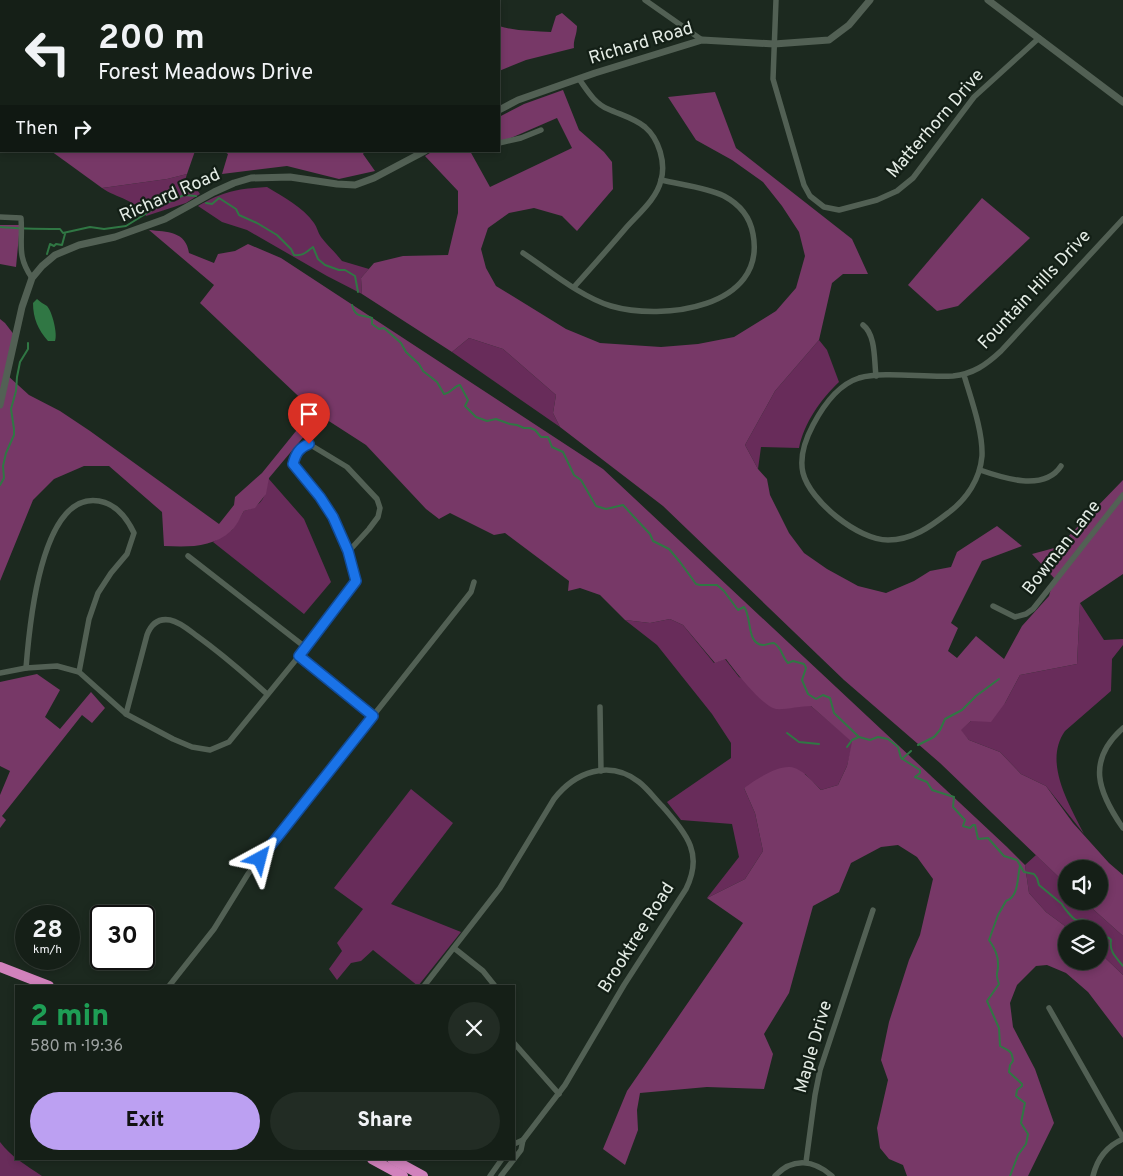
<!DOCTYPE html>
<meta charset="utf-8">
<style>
:root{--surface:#151f17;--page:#222c24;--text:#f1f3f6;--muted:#9da2a1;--line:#343d36;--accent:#bca0f2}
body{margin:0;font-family:Overpass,sans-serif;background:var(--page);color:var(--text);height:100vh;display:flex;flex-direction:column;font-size:19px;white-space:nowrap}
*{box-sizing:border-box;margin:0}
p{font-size:16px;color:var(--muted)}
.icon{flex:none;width:28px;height:28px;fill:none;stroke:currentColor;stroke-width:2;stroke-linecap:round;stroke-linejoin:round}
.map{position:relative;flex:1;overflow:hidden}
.drawer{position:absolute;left:15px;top:985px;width:500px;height:175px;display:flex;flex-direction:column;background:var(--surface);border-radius:0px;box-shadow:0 2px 8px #0003,0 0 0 1px var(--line)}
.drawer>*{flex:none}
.top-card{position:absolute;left:0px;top:0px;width:500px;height:152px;box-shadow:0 2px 8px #0003,0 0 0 1px var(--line);background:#151f17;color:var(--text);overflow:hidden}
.buttons{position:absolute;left:1058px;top:860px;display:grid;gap:10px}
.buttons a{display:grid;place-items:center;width:50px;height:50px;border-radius:50%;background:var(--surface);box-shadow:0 2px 8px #0003,0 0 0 1px var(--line);font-size:25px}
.speed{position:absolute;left:15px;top:905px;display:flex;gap:10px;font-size:25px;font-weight:700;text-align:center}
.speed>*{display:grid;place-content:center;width:65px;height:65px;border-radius:50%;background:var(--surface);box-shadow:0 2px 8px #0003,0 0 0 1px var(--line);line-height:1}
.speed small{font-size:12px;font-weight:400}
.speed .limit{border:2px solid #111;border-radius:8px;background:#fff;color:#111}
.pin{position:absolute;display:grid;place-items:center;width:42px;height:42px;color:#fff;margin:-51px -21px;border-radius:50% 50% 50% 0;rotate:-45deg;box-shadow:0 0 5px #0007}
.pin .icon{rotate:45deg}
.me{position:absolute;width:55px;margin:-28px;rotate:38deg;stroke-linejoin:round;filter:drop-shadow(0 0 4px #0008)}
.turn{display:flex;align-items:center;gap:18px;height:105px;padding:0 15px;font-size:22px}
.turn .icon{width:65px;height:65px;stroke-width:2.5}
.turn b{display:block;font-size:35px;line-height:42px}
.then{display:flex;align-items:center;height:48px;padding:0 15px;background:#0003;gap:10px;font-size:19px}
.round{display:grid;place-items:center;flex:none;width:52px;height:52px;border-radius:26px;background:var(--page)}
.head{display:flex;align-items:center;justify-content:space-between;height:85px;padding:0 15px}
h1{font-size:30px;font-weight:800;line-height:38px;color:#1e9e55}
.action{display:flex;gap:10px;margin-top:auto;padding:10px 15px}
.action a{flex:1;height:58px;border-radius:30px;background:var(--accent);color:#111;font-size:20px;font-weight:800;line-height:58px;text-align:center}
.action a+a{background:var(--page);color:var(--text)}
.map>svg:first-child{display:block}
</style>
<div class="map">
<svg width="1123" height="1176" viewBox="0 0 1123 1176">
<rect width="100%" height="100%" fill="#1c291f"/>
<!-- green -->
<g fill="#682c5a">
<path d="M187,174L183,187L187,189L193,184L200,194L186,203L146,216C137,200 116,198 102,188L167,179Z"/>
<path d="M267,187C283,197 303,207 314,223C317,227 318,233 321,237C327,245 335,252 342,261L369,269L361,278L362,294L327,276L247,230L222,222L198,206C225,191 236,189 267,187Z"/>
<polygon points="469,338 503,349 556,395 553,413 560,427 452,352"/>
<path d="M819,340L827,350L839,382C821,399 804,423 799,448L761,447L758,469L745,445L775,391Z"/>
<path d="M268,478L304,519L331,582L304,614L213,542L232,530L244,511C263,506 266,496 268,478Z"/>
<path d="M1080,603L1104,640L1123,639V645L1112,659L1111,691L1065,731C1043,762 1069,804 1084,834L1046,786L1021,774L1000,752L969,740L960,730L971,721L1005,703L1020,675L1077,664Z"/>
<polygon points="670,619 683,625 714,663 725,659 739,677 797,706 811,706 853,742 847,766 838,785 821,790 805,774 744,788 755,813 763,851 745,879 707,898 739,857 732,824 681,820 667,802 731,758 731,743 712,714 657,645 625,620 650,623"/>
<polygon points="411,789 453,823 391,904 461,932 418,986 373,950 361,961 351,963 337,980 329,969 342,951 337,943 363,909 334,888"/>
<polygon points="1036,855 1066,884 1066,901 1084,901 1123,936 1123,975 1099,952 1099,929 1069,929 1046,912 1029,893 1025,865"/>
<path d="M0,1142C11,1157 26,1165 42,1176H0Z"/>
</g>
<!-- forest -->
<g fill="#773867">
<path d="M562,13L577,26C577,35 573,40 574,48L526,60L499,71V26C515,31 534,31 551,32L556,16Z"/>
<polygon points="563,90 579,130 604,152 612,162 613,189 577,231 562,216 534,208 509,213 488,228 481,249 486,268 496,286 566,329 600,343 661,347 698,344 734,337 776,311 796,288 805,256 799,232 782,206 763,182 732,160 696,140 668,97 715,92 736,148 852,239 868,274 843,274 832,283 819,340 775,391 745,445 758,469 767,479 770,495 789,533 804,553 827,569 858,586 886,593 914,581 930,571 951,567 957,552 997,526 1022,546 982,561 951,623 958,628 948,651 957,658 976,636 1004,659 1022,626 1049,596 1054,578 1032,554 1058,547 1123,480 1123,574 1080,603 1077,664 1020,675 1005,703 991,722 971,721 961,730 969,740 1000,752 1021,774 1046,786 1073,823 1109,863 1123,875 1123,936 1084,901 1099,901 1099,869 1066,869 1066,884 940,763 844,680 663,506 560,427 553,413 556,395 503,349 469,338 452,352 362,294 361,278 374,263 403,256 448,255 458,213 458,191 425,156 433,151 470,151 490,187 572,148 557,118 506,140 499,140 499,117 524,104"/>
<polygon points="51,151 195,151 187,174 167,179 102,188"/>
<polygon points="223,151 365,151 363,154 375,171 339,179 287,166 222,174 228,154"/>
<polygon points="982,198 1030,238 958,306 937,311 908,285"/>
<polygon points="0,225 20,225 16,267 0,264"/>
<path d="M149,230C167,232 186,231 189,253L214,263L218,254L235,251L248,244L281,258L603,469L1007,847L1025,865L1029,893L1046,912L1069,929H1066V961H1099V952L1123,975V1038L1088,992L1066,973L1047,965L1036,966L1017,985L1010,1003L1013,1027L1035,1069L1054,1123L1028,1176H907L903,1165L889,1159L880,1148L877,1128L888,1080L881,1060L889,1022L909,960L920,935L933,879L917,857L898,845L881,847L851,863L839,892L813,906L789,993L764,1034L773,1054L764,1089L707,1087L640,1093L637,1110L638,1130L625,1165L603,1149L627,1091L743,923L707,898L745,879L763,851L755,813L744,788C755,780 776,766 790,767C802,768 813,782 821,790L838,785L847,766L852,742L811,706C801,706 784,710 776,709C763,707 734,670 726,659L715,663L683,625L670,619L650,623L625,620L600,595L580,588L568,591L569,581L505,533L494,535L450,513L439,519L426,509L366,445L321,416L269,478L266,494L255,508L244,511C240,517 237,526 231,531C212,548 188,547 164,546L162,512L109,466H84L54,479L33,500L0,581V319L5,323L15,336L7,375L29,395L60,411L90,431L219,524L234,505L235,497L262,473L313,410L200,303L214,285Z"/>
<polygon points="37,674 60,690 45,717 60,729 91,692 105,708 92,723 82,715 2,816 6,820 0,828 0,795 10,771 0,766 0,682"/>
</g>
<!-- water -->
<path fill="#307744" d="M37,299C40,302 44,304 47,306C52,311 58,334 55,341H48C38,330 33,318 33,303Z"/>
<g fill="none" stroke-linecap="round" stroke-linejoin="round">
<!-- stream -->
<g stroke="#307744" stroke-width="2">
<path d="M206,203L212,204L219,198L236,209L239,215L257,223L277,235L291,249L294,255C304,256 306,252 313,247L318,259L325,265L339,270H345L355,276L358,292"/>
<path d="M0,227C21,229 40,229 60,229L63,233L90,227L104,229L126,226L155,208L184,195L196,196"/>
<polyline points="47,254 50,244 54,246 56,244 62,245 65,234"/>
<path d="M352,305C356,320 364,314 372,318V324L379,329L384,328L401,343L406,352L419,364L423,371L437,382L444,394C451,393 454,386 460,385L468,400L465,406L476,417L487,421L496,419L510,424L517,425L524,428H530L535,430L541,437H548L552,447L563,452L574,475L581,480L596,506L606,509L623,505L650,534L653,541L669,549L680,562L696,584L700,585H717L724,591L738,610L744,607C752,616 746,644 763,645C766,645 770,643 774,643C783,649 781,656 788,663L793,661L804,664L806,668L802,680L808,694L816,699L823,695L830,698L834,713L859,737L870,740L878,737L888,739L898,747L901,758L920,770V773L915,777L927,782L932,790L954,797L953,807L965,820L963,826L970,828L973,825H975L978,839L988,838L1004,856L1017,860L1024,872L1034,874L1037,878L1039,885L1062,904C1063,907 1073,919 1076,920C1079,920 1082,919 1086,920L1091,929"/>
<polyline points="0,485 4,478 3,466 6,453 14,435 14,429 11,409 16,391 17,377 20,362 28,349 28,343"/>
<polyline points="787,733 799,742 819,744"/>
<polyline points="918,745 934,737 940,730 945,719 962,710 976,696 999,679"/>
<polyline points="847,747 852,740 859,737"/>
<polyline points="902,759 911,751"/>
<path d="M1099,935L1109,938L1111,940C1109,952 1116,957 1123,966"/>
<path d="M1010,1176L1018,1155L1026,1144L1028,1134L1021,1123L1025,1103L1016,1096L1017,1090L1022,1086V1084L1009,1072L1010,1065L1013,1061C1012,1050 1009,1051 1000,1046L999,1028L987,1001L999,984C994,971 999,974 998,963C998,955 994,947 989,940L998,915L1006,901C1019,897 1017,878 1020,866"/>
</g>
<!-- minor -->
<g stroke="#526054" stroke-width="5.5">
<polyline points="244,0 247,1"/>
<polyline points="645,0 702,40"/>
<polyline points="776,0 773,79 804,185 810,196 824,207 839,210 877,200 897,191 913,178 974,97 1039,38"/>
<polyline points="352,1 353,0"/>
<polyline points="428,1 433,0"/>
<polyline points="499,143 521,138 541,130"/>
<path d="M0,217L21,218C23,243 16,255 32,278"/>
<path d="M523,253C550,271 581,297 611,306C662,321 767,308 753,234C750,217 739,204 724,196C705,187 682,185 661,180"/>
<path d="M574,287C591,268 608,249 625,229C637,215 657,199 661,180C666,163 659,139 645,127C634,118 621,115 608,109C594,103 587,90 579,79"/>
<path d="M863,325C876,335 874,360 876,376"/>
<path d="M964,375C971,399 983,431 982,456C980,479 967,499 948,513C930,527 912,540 888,540C858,540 810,501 803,473C799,456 805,440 813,425C823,406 837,385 859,378C884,371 926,378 953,376C973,374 986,365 1001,351L1123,219"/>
<path d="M309,444L347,467L377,499L380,508L378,517L369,529L349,551L328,508L293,463C296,453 299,448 309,444Z"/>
<path d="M980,470C1003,478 1044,492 1061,466"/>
<polyline points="188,556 305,647"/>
<polyline points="993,606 1015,617 1026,614 1033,609 1123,495"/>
<polyline points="299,656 373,716"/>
<path d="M26,668C29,630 40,491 99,501C116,504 127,518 134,533L127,554L111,573L98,593L89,619L79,672"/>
<polyline points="0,673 26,668 57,666 79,672 126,714 173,739 192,747 210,750 229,742 299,656 356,581 349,551"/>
<polyline points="600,707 601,771"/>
<path d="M126,714L147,635C151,624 158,618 170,620C180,622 189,630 197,636C222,654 245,674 267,694"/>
<path d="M1123,728C1086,761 1098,792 1123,828"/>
<polyline points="454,948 483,971 495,986"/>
<polyline points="169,986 214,929 248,874 471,592 474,582"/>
<path d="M424,986L500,888L554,799C575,772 609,759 639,782C648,789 655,799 663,807C686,834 704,853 686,889L624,985L565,1085L523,1140L521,1150L501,1176"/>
<polyline points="1049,1008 1123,1138"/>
<polyline points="514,1043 559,1094"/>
<polyline points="514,1144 523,1140"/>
<polyline points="806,1162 815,1095 820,1070 873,910"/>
<polyline points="490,1176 502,1159"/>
<path d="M775,1176C793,1157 814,1160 832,1176"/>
<path d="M1093,1176C1097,1159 1107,1146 1123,1139"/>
</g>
<!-- tertiary -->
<g stroke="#526054" stroke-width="7">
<polyline points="988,0 1123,102"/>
<polyline points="499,110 518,100 595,73 702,40 774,44 829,40 849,25 870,0"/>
<polyline points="0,405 22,307 32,278 42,266 55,255 79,245 115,237 165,219 214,192 234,183 251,178 290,177 337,184 355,185 374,178 425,151"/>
</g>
<!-- trunk -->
<g stroke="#d182bc" stroke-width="10">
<polyline points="0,967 49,986"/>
<polyline points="372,1159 403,1176"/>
<polyline points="392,1159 423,1176"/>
</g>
</g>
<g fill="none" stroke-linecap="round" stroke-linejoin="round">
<defs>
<path id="route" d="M260,859L373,716L299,656L356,581L348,551L333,517L320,497L293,464C296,453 299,448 309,444"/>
</defs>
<!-- route casing -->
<use href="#route" stroke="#114b97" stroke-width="12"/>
<!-- route -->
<use href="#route" stroke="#1a73e8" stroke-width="9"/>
</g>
<g text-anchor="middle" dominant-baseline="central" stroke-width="4.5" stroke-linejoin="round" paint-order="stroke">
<!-- street labels -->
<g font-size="18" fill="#e4ece5" stroke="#131f16">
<text transform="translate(641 44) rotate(-17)">Richard Road</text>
<text transform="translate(936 124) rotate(-49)">Matterhorn Drive</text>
<text transform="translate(170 196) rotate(-24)">Richard Road</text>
<text transform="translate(1035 290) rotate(-47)">Fountain Hills Drive</text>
<text transform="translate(1062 548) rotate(-52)">Bowman Lane</text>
<text transform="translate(637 938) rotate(-58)">Brooktree Road</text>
<text transform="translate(814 1047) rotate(-74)">Maple Drive</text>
</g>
</g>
</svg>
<div class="buttons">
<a><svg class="icon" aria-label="sound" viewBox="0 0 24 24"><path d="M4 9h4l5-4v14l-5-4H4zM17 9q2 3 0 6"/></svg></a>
<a><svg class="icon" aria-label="layers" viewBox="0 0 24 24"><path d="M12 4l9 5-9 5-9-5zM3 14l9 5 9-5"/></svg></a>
</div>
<div class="speed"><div>28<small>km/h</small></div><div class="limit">30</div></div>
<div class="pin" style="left:309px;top:444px;background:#d93025"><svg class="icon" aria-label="arrive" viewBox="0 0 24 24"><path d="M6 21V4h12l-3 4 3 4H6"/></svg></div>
<svg class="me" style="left:260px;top:859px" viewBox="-20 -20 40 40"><path d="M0-17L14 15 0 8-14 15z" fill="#1a73e8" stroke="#fff" stroke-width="4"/></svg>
<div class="top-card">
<div class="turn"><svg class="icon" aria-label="left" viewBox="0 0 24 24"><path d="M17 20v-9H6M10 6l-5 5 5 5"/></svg><div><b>200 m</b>Forest Meadows Drive</div></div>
<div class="then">Then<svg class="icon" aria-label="right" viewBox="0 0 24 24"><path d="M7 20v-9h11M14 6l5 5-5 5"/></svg></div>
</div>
<section class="drawer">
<div class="head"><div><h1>2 min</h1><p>580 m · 19:36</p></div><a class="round"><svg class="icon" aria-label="close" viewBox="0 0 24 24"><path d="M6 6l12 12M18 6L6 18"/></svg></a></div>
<div class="action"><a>Exit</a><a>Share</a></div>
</section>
</div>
